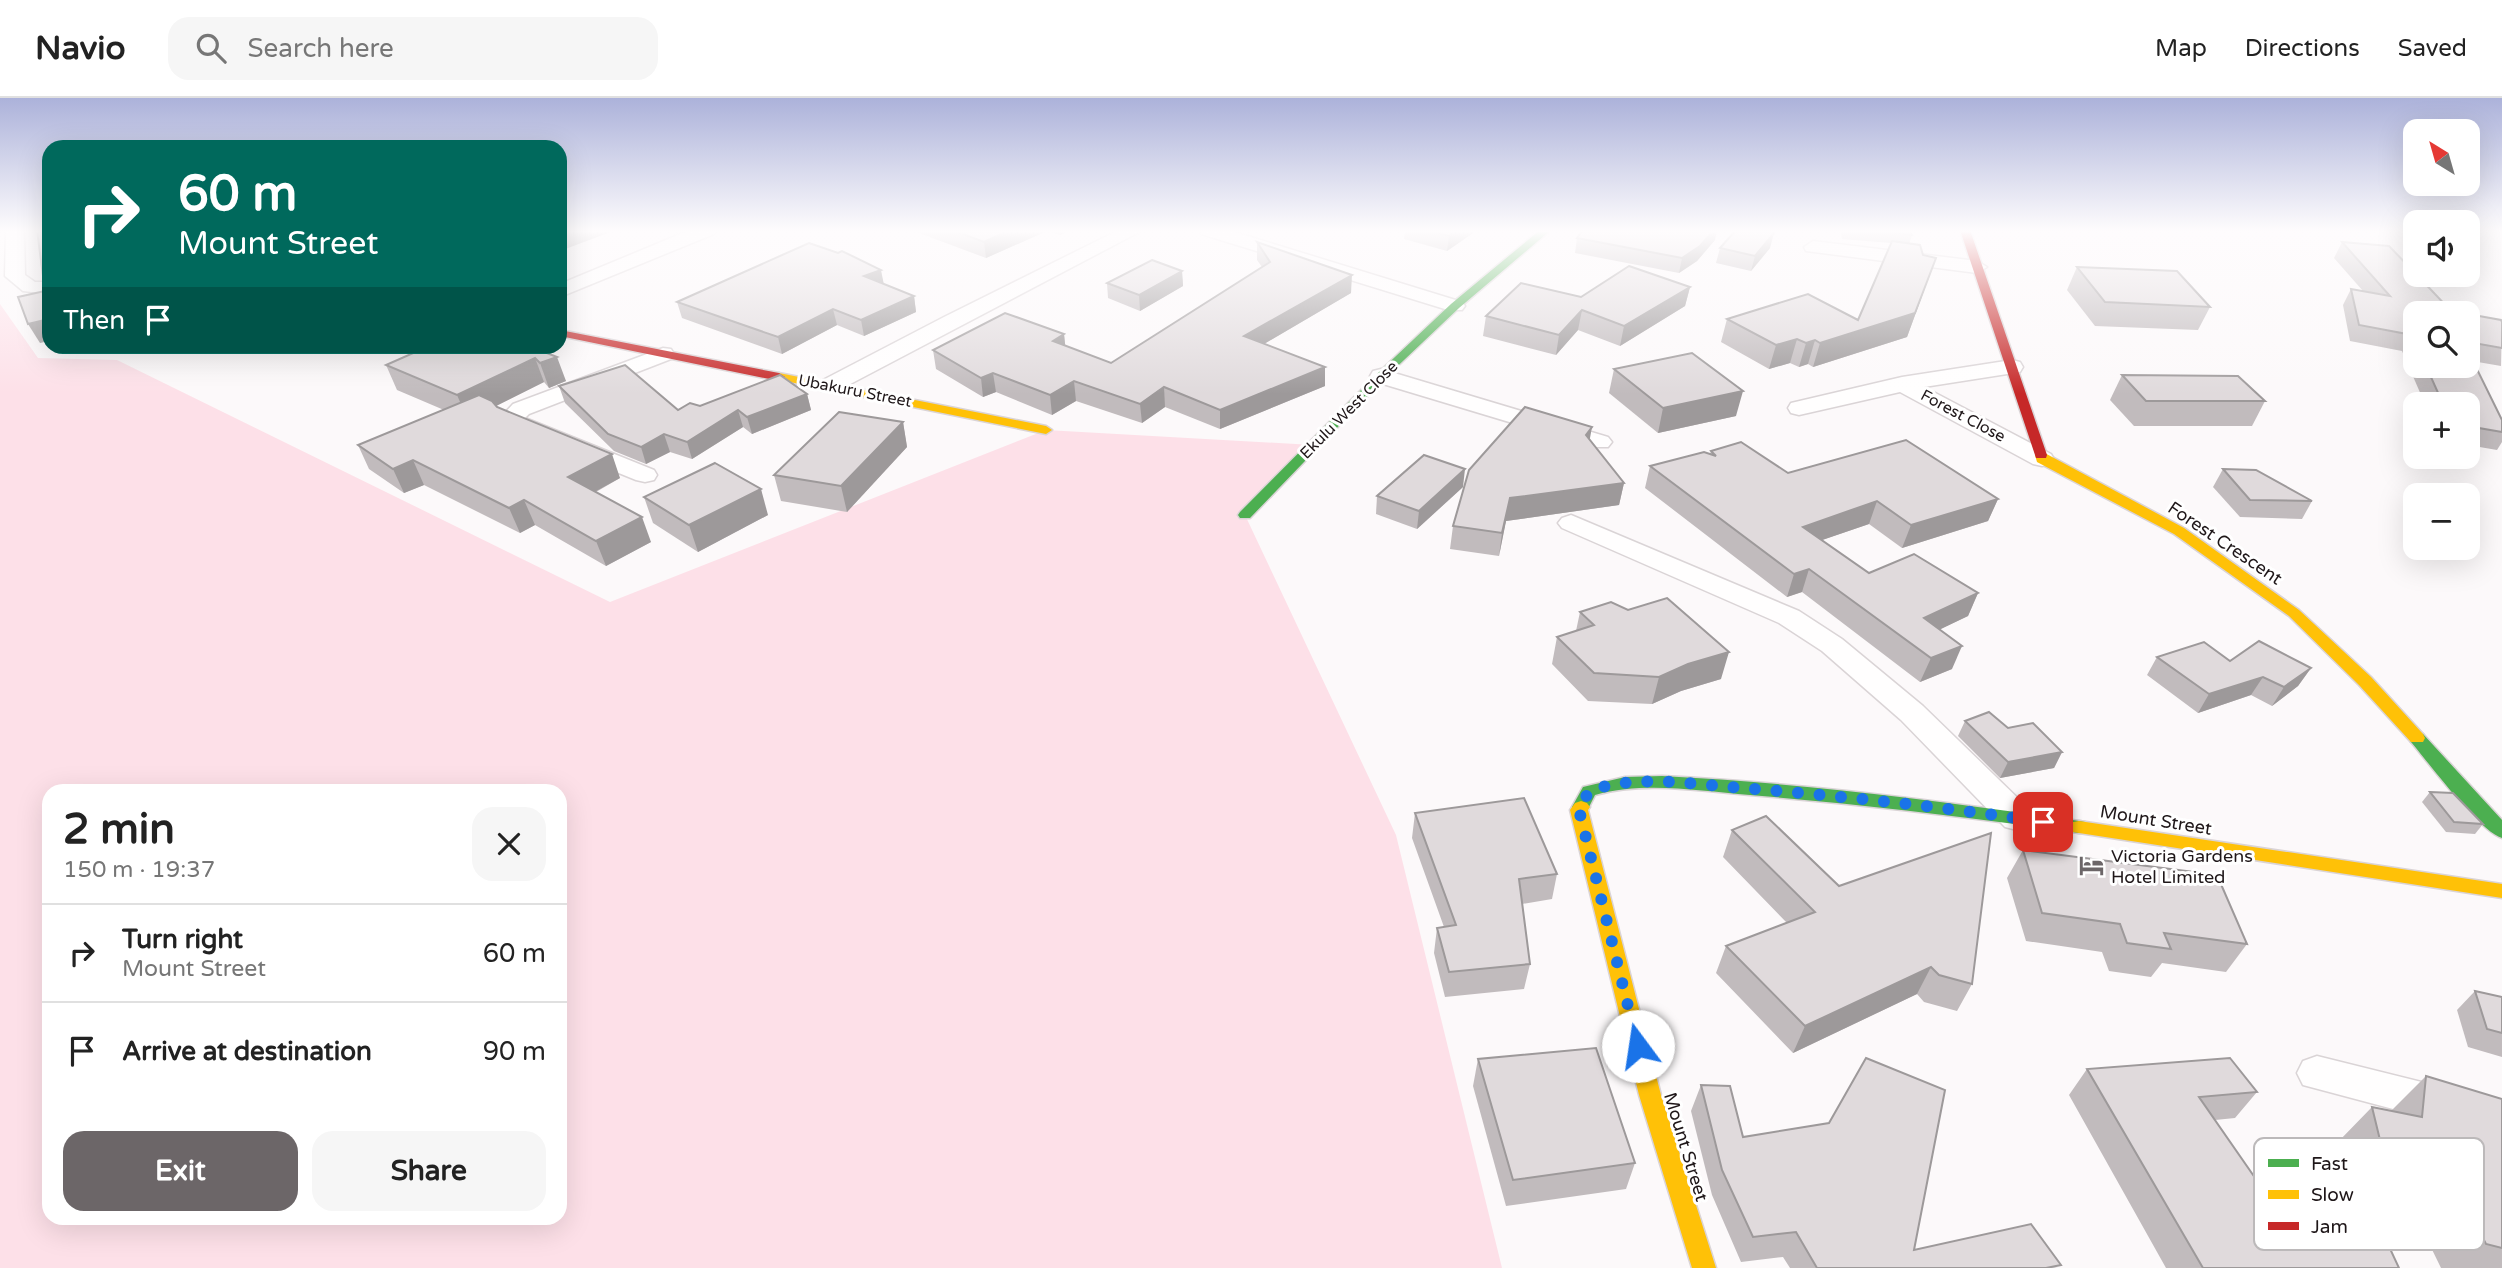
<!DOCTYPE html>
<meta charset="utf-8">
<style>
:root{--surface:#fff;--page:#f6f6f6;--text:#222;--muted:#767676;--line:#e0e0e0;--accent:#6c6668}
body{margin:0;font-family:"Varela Round",sans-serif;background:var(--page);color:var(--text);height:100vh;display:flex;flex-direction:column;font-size:26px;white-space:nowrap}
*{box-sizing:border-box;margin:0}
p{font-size:23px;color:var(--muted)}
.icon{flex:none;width:38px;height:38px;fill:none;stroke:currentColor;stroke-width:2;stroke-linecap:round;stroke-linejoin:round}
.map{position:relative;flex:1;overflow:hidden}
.sheet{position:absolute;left:42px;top:686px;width:525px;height:441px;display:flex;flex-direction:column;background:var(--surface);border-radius:21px;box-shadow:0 7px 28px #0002}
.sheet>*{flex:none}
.guide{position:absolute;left:42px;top:42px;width:525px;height:214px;border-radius:21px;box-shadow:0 7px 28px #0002;background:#00695c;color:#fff;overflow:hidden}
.needle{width:46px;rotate:323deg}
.fabs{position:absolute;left:2403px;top:21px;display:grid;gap:14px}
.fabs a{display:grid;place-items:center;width:77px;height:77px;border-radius:14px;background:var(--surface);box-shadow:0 7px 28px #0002;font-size:35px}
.pin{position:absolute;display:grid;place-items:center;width:60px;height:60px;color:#fff;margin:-30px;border-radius:14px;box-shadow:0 4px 10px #0006}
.me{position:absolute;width:77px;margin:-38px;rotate:346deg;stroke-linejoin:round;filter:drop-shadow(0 0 5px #0008)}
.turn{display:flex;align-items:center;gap:24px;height:147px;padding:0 21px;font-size:32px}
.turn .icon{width:91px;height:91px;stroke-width:2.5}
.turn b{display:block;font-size:49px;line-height:60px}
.then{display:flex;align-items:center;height:66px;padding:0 21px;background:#0003;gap:14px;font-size:26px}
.round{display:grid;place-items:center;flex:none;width:74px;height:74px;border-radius:21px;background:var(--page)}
.overview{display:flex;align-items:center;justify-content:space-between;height:119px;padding:0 21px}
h1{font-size:42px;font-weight:700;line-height:52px}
.primary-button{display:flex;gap:14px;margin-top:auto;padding:14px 21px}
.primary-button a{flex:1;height:80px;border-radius:21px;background:var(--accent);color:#fff;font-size:28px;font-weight:700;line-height:80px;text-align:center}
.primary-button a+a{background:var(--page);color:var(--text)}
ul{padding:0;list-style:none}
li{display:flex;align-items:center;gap:21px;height:98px;padding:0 21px;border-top:2px solid var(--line)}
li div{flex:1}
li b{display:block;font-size:26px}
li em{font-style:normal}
header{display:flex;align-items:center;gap:42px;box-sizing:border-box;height:98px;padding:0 35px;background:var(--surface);border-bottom:2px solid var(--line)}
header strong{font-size:33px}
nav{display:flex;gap:38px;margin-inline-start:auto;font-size:24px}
.search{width:490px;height:63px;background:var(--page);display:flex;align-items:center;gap:18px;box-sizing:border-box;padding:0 24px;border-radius:21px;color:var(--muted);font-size:26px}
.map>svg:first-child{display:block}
</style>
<header>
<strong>Navio</strong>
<div class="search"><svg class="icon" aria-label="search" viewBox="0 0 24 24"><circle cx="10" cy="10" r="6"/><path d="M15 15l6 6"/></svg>Search here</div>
<nav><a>Map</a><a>Directions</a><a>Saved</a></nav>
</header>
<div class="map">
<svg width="2502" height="1170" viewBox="0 0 2502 1170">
<rect width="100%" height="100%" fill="#fcf9fa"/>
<!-- green -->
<path fill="#fde0e8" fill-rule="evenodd" d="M0,206L38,260L117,262L610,504L1046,332L1313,347L1245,417L1396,737L1502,1170H0ZM49,693H560V1120H49Z"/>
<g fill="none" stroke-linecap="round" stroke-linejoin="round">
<defs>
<g id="street">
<polygon points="6,132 24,132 25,177 35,184 49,184 49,196 23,193 5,178"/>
<polygon points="690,132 716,132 714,136 560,199 560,186"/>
<polygon points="1119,132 1143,132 837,293 821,293 818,288 821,283 944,219"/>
<polygon points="1199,132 1228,132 1462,204 1465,208 1462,212 1448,212 1201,136"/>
<polygon points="1813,143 1977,163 1987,169 1977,175 1806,153 1804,149"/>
<polygon points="663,250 671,251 674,256 671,261 529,316 525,320 654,372 657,377 654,382 645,384 636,382 508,330 500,320 513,306"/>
<polygon points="2012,262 2020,264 2023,269 2020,274 1924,289 2051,356 2054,361 2051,366 2042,368 2033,366 1900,294 1799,317 1791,315 1788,310 1791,305 1902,279"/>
<polygon points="1381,271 1608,339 1612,344 1608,349 1592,349 1373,283 1370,278 1373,273"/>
<polygon points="1571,417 1799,513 1842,541 1923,608 2029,711 2034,720 2029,729 2017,732 2005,729 1901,622 1822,553 1779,525 1562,430 1558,425 1562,420"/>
<polygon points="2317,958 2502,1004 2502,1040 2303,987 2297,975 2303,963"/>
</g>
<g id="fast">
<polygon points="1540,132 1551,132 1459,210 1385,280 1250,420 1240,420 1238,417 1240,414 1377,276 1451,206"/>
<path d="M2417,634L2423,636L2502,722V740C2479,733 2429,665 2411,644L2409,640L2411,636Z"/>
<path d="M1662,678C1801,685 1941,703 2079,723L2085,724L2088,729L2085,734L2079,735C1970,719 1860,706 1750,697C1698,693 1646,683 1595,697L1587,713H1575L1572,709L1583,689L1625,679Z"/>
</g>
<g id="slow">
<polygon points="779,275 1046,328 1052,332 1046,336 775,281 775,277"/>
<polygon points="2041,353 2184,430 2299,512 2371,579 2423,636 2425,640 2423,644 2411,644 2359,587 2289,518 2174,436 2037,364 2035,357"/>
<polygon points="1581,703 1587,705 1590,709 1588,712 1661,997 1716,1170 1692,1170 1639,997 1570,712 1575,705"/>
<polygon points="2079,723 2502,786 2502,800 2079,735 2073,734 2070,729 2073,724"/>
</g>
<g id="jam">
<polygon points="1960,132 1970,132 2047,357 2046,360 2036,360"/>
<polygon points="560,232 779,275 785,279 779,283 560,238"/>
</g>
</defs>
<!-- street casing -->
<use href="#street" stroke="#dad4d6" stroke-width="3"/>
<!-- fast casing -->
<use href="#fast" stroke="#dad4d6" stroke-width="3"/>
<!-- slow casing -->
<use href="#slow" stroke="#dad4d6" stroke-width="3"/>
<!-- jam casing -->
<use href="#jam" stroke="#dad4d6" stroke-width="3"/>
<!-- street -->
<use href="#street" fill="#fffefe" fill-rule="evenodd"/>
<!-- fast -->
<use href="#fast" fill="#4caf50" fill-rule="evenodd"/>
<!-- slow -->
<use href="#slow" fill="#ffc107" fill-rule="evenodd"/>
<!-- jam -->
<use href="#jam" fill="#c62828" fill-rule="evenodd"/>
</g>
<!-- wall -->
<g fill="#c1bbbd">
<polygon points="911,132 1071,132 1060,137 1047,133 986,160"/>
<polygon points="1405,132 1473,132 1473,135 1447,153 1404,141"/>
<polygon points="1840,132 1910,132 1912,137 1909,146 1923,157 1936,160 1907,239 1813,269 1808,266 1799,269 1790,265 1769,271 1721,244 1727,221 1858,222 1891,145 1842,141"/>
<polygon points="1577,140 1715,142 1697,163 1679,175 1575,155"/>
<polygon points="1257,144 1351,195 1264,246 1325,288 1220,331 1165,309 1142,325 1076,303 1052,317 996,294 983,299 936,271 933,252 1064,236 1065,248 1111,265 1262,169 1257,162"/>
<polygon points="2342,144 2415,215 2415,268 2468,268 2468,216 2502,224 2501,268 2472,263 2502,322 2502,344 2497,352 2468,347 2468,306 2425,306 2402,253 2350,243 2343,207 2351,191 2363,193 2334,160"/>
<polygon points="1720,150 1770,150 1751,173 1716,165"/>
<polygon points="2077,169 2210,209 2198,232 2095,228 2067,192"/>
<polygon points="1182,173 1183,188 1140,213 1108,200 1107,185"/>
<polygon points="884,186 914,198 916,214 864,238 837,227 782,256 682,220 677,204"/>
<polygon points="1690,189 1685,208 1620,248 1578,232 1556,257 1483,238 1486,218 1581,199"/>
<polygon points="529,248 566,283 549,290 544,284 496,308 620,380 596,394 651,444 606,468 535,427 520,435 424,387 404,395 369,371 358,347 444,312 397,292 386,267"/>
<polygon points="1614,271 1736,318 1658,335 1609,295"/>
<polygon points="2122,277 2265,303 2252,328 2134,328 2110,302"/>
<polygon points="559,288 678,312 700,308 807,296 811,312 752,336 743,329 692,361 670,354 646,366 614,353 565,305"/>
<polygon points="903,324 907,349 847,414 781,403 774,377"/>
<polygon points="1590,342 1624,385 1619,407 1506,423 1499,458 1450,451 1453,428"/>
<polygon points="1711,353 1788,375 1998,401 1988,423 1902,450 1869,426 1822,442 1869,475 1978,495 1968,518 1940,531 1952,571 1920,584 1802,494 1787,499 1645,390 1650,368 1710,356"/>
<polygon points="2223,371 2312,403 2302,421 2240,419 2213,389"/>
<polygon points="1463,389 1417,431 1376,416 1377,398"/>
<polygon points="644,399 768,417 698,454 653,425"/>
<polygon points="1628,512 1721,581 1681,593 1652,606 1588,603 1552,566 1557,539 1576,533 1580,514"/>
<polygon points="2157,559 2230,563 2311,570 2298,588 2272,608 2251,597 2198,615 2147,577"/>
<polygon points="1965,623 2008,630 2062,654 2054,670 2000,680 1958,638"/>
<polygon points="2430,694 2483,726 2475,736 2446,734 2422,704"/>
<polygon points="1415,715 1557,776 1552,801 1522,806 1530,866 1524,891 1445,899 1434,855 1437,830 1444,829 1412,740"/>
<polygon points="1732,732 1839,788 1972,886 1957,913 1924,904 1917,896 1793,955 1716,875 1726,848 1787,825 1723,759"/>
<polygon points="2023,752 2247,846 2226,874 2162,865 2151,879 2109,873 2102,854 2026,843 2007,780"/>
<polygon points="2475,893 2502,899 2502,959 2468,949 2457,912"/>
<polygon points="1478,961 1635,1065 1626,1091 1506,1108 1473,988"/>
<polygon points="2087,971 2257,994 2235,1020 2215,1022 2276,1110 2351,1103 2338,1044 2372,1009 2391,1013 2426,978 2502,1001 2502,1170 2441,1170 2423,1133 2374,1117 2399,1170 2166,1170 2069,997"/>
<polygon points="1701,987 1743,1039 1914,1152 2058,1170 1790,1170 1783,1159 1741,1164 1712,1097 1691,1013"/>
</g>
<!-- shaded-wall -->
<g fill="#9d999a">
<polygon points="560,132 616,132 560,153"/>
<polygon points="1010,132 1047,132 1047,133 986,160 984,144"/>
<polygon points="1059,132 1071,132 1060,137"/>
<polygon points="1457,132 1473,132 1473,135 1447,153 1449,138"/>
<polygon points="1714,132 1717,132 1715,142 1697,163 1679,175 1682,160"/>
<polygon points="1774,135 1770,150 1751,173 1755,158"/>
<polygon points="1936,160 1907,239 1813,269 1820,245 1915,215"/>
<polygon points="881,172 884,187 864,178"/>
<polygon points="1182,173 1183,188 1140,213 1139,197"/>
<polygon points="1352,177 1351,195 1245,257 1244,238"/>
<polygon points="1690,189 1685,208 1620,248 1624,228"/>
<polygon points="914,198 916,214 864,238 861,222"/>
<polygon points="833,211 837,227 782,256 778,239"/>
<polygon points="1582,212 1578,232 1556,257 1559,237"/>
<polygon points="49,221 49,243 40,245 28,226"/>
<polygon points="1064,236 1066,255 1053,243"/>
<polygon points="1797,241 1790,265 1769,271 1776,247"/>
<polygon points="1815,242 1808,266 1799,269 1806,245"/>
<polygon points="104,248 128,248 107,253"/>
<polygon points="557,259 566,283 549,290 540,265"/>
<polygon points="535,260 544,284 468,322 457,297"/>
<polygon points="1325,269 1325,288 1220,331 1220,312"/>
<polygon points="993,275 996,294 983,299 981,280"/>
<polygon points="1074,283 1076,303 1052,317 1050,297"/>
<polygon points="1164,289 1165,309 1142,325 1140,306"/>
<polygon points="1743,293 1736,318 1658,335 1663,310"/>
<polygon points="807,296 811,312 752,336 747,319"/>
<polygon points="738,312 743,329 692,361 687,344"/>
<polygon points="903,324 907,349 847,414 841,388"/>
<polygon points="1592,329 1588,351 1586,337"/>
<polygon points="664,336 670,354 646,366 641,349"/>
<polygon points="612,356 620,380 578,403 568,379"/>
<polygon points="413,362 424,387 404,395 393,371"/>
<polygon points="1465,371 1463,389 1417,431 1419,413"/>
<polygon points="1624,385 1619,407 1506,423 1499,458 1502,435 1510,400"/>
<polygon points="761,391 768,417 698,454 689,427"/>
<polygon points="1998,401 1988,423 1902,450 1911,427"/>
<polygon points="524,402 535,427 520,435 509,410"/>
<polygon points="1877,403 1869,426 1796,451 1803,429"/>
<polygon points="642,419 651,444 606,468 596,443"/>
<polygon points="1809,471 1802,494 1787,499 1794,476"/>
<polygon points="1978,495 1968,518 1914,544 1924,520"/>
<polygon points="1962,548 1952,571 1920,584 1931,560"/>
<polygon points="1729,554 1721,581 1681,593 1652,606 1659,579 1688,566"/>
<polygon points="2311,570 2298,588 2272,608 2284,589"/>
<polygon points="2263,579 2251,597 2198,615 2209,596"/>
<polygon points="2062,654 2054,670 2000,680 2008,664"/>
<polygon points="1931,869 1917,896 1793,955 1805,928"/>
</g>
<!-- building -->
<g fill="#e0dadc" stroke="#9d999a" stroke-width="2">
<polygon points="37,132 49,132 49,221 28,226 18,199 45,193"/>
<polygon points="952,132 1010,132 984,144"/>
<polygon points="1427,132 1457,132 1449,138"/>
<polygon points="1583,132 1714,132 1700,148 1682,160 1577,140"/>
<polygon points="1736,132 1762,132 1774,135 1755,158 1720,150"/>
<polygon points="1897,132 1910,132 1912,137 1896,135"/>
<polygon points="2468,132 2475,132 2469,142 2468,142"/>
<polygon points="1892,143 1920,147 1923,157 1936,160 1915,215 1820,245 1815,242 1806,245 1797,241 1776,247 1727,221 1808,196 1858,222"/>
<polygon points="1257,144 1352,177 1244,238 1325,269 1220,312 1164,289 1140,306 1074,283 1050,297 993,275 981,280 933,252 1005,215 1064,236 1053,243 1111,265 1270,164"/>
<polygon points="2342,144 2389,148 2415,175 2415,177 2417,177 2451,213 2464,215 2415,215 2415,243 2412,237 2359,227 2351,191 2390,198"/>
<polygon points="809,145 838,155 842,153 881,172 864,178 914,198 861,222 833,211 778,239 677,204"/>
<polygon points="1152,162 1182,173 1139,197 1107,185"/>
<polygon points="1629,168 1690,189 1624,228 1582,212 1559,237 1486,218 1521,185 1581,199"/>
<polygon points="2077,169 2177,173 2210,209 2105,204"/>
<polygon points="2468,216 2501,222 2502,224 2502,250 2468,244"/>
<polygon points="429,248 529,248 557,259 540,265 535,260 457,297 386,267"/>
<polygon points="2468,253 2502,322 2502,334 2479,330 2474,319 2468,318 2468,306 2443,306 2426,268 2468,268"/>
<polygon points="1692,255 1743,293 1663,310 1614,271"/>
<polygon points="625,267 678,312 690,305 700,308 780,277 807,296 747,319 738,312 687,344 664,336 641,349 608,336 559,288"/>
<polygon points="2122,277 2238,278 2265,303 2146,303"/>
<polygon points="479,297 492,303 497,309 612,356 568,379 642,419 596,443 524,402 509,410 413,362 393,371 358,347"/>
<polygon points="1525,309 1592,329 1586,337 1624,385 1510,400 1502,435 1453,428 1469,372"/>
<polygon points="839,314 903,324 841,388 774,377"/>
<polygon points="1906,342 1998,401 1911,427 1877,403 1803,429 1869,475 1914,456 1978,495 1924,520 1962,548 1931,560 1809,471 1794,476 1650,368 1704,354 1716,358 1711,353 1741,344 1788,375"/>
<polygon points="1424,357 1465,371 1419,413 1377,398"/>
<polygon points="715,365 761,391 689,427 644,399"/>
<polygon points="2223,371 2256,372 2312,403 2250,402"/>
<polygon points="1667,500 1729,554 1688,566 1659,579 1594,575 1557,539 1594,527 1580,514 1611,504 1628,512"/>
<polygon points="2259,543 2311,570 2284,589 2263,579 2209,596 2157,559 2204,544 2230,563"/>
<polygon points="1989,614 2008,630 2033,625 2062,654 2008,664 1965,623"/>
<polygon points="2430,694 2453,695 2483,726 2454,724"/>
<polygon points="1524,700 1557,776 1519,781 1530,866 1449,874 1437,830 1456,827 1415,715"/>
<polygon points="1766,718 1839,788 1991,735 1972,886 1939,877 1931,869 1805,928 1726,848 1815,814 1732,732"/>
<polygon points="2023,752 2217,777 2247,846 2164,835 2171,851 2127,845 2120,826 2042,815"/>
<polygon points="2475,893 2502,899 2502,935 2487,931"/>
<polygon points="1596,950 1635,1065 1513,1082 1478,961"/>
<polygon points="1866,960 1945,992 1914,1152 2031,1126 2061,1167 2046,1170 1817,1170 1796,1134 1753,1139 1722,1072 1701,987 1730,988 1743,1039 1829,1025"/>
<polygon points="2230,960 2257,994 2199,999 2276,1110 2367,1101 2399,1170 2203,1170 2087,971"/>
<polygon points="2426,978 2502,1001 2502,1150 2486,1146 2462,1099 2388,1075 2372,1009 2422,1019"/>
</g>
<!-- sky -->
<linearGradient id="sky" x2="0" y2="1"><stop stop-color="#acb2da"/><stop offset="0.45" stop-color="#fefcfd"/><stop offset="1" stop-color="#fefcfd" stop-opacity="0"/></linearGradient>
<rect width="2502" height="296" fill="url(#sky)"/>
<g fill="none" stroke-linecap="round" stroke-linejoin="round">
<!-- route -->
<path stroke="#1a73e8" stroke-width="12" stroke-dasharray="0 21.6" d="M1638,948L1579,712L1589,693C1638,676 1691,686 1742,690C1842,698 1943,709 2043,724"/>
</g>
<!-- icons -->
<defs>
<symbol id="hotel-bare" viewBox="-9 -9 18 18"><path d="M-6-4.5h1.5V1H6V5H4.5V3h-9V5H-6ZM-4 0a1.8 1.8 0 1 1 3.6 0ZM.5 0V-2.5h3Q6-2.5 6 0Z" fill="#6c6668" stroke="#fff" stroke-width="2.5" paint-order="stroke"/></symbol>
</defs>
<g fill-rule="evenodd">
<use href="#hotel-bare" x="2074" y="750" width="35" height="35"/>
</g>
<g text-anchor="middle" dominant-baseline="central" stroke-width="6" stroke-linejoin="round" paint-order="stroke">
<!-- far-street labels -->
<g font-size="16" fill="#1f1719" stroke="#fff">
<text transform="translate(855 293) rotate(11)">Ubakuru Street</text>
<text transform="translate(1349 312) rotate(-45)">Ekulu West Close</text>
<text transform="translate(1963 318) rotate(28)">Forest Close</text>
</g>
<!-- street labels -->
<g font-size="18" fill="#1f1719" stroke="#fff">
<text transform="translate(2225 445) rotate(34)">Forest Crescent</text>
<text transform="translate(2156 722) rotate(9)">Mount Street</text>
<text transform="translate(1686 1049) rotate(73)">Mount Street</text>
</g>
<!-- poi labels -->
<g font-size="18" fill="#1f1719" stroke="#fff" text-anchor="start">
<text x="2111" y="758">Victoria Gardens<tspan x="2111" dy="21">Hotel Limited</tspan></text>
</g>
</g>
<!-- legend -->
<rect x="2254" y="1040" width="230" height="112" rx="10" fill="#fff" stroke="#bcb9ba" stroke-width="2"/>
<rect x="2268" y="1061" width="31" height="8" fill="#4caf50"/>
<rect x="2268" y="1092" width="31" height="9" fill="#ffc107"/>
<rect x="2268" y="1124" width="31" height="8" fill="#c62828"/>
<g font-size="19" fill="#1f1719">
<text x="2311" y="1072">Fast</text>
<text x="2311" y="1103">Slow</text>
<text x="2311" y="1135">Jam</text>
</g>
</svg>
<div class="fabs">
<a><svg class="needle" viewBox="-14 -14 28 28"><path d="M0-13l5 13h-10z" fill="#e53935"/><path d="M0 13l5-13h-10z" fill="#767676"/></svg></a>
<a><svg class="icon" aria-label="sound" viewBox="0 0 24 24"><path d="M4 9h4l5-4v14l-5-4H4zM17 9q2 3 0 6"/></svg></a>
<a><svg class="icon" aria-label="search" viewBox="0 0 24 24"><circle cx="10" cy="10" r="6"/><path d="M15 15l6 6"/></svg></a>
<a>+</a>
<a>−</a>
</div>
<div class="pin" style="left:2043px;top:724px;background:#d93025"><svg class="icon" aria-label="arrive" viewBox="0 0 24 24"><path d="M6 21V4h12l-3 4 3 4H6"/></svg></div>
<svg class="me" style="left:1638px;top:948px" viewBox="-20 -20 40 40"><circle r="19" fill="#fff"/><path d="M0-13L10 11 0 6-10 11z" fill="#1a73e8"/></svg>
<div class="guide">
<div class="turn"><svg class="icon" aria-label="right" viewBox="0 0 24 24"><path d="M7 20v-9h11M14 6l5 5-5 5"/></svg><div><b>60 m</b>Mount Street</div></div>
<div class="then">Then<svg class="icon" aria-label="arrive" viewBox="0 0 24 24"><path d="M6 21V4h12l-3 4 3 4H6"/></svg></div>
</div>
<section class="sheet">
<div class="overview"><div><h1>2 min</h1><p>150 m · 19:37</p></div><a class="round"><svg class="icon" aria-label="close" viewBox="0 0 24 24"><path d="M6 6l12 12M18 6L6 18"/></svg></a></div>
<ul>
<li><svg class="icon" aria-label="right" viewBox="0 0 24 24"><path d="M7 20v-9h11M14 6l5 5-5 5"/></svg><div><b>Turn right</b><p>Mount Street</p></div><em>60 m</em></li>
<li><svg class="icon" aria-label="arrive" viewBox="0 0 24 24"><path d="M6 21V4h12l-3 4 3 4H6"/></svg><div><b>Arrive at destination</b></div><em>90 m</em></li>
</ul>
<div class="primary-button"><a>Exit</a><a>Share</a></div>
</section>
</div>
